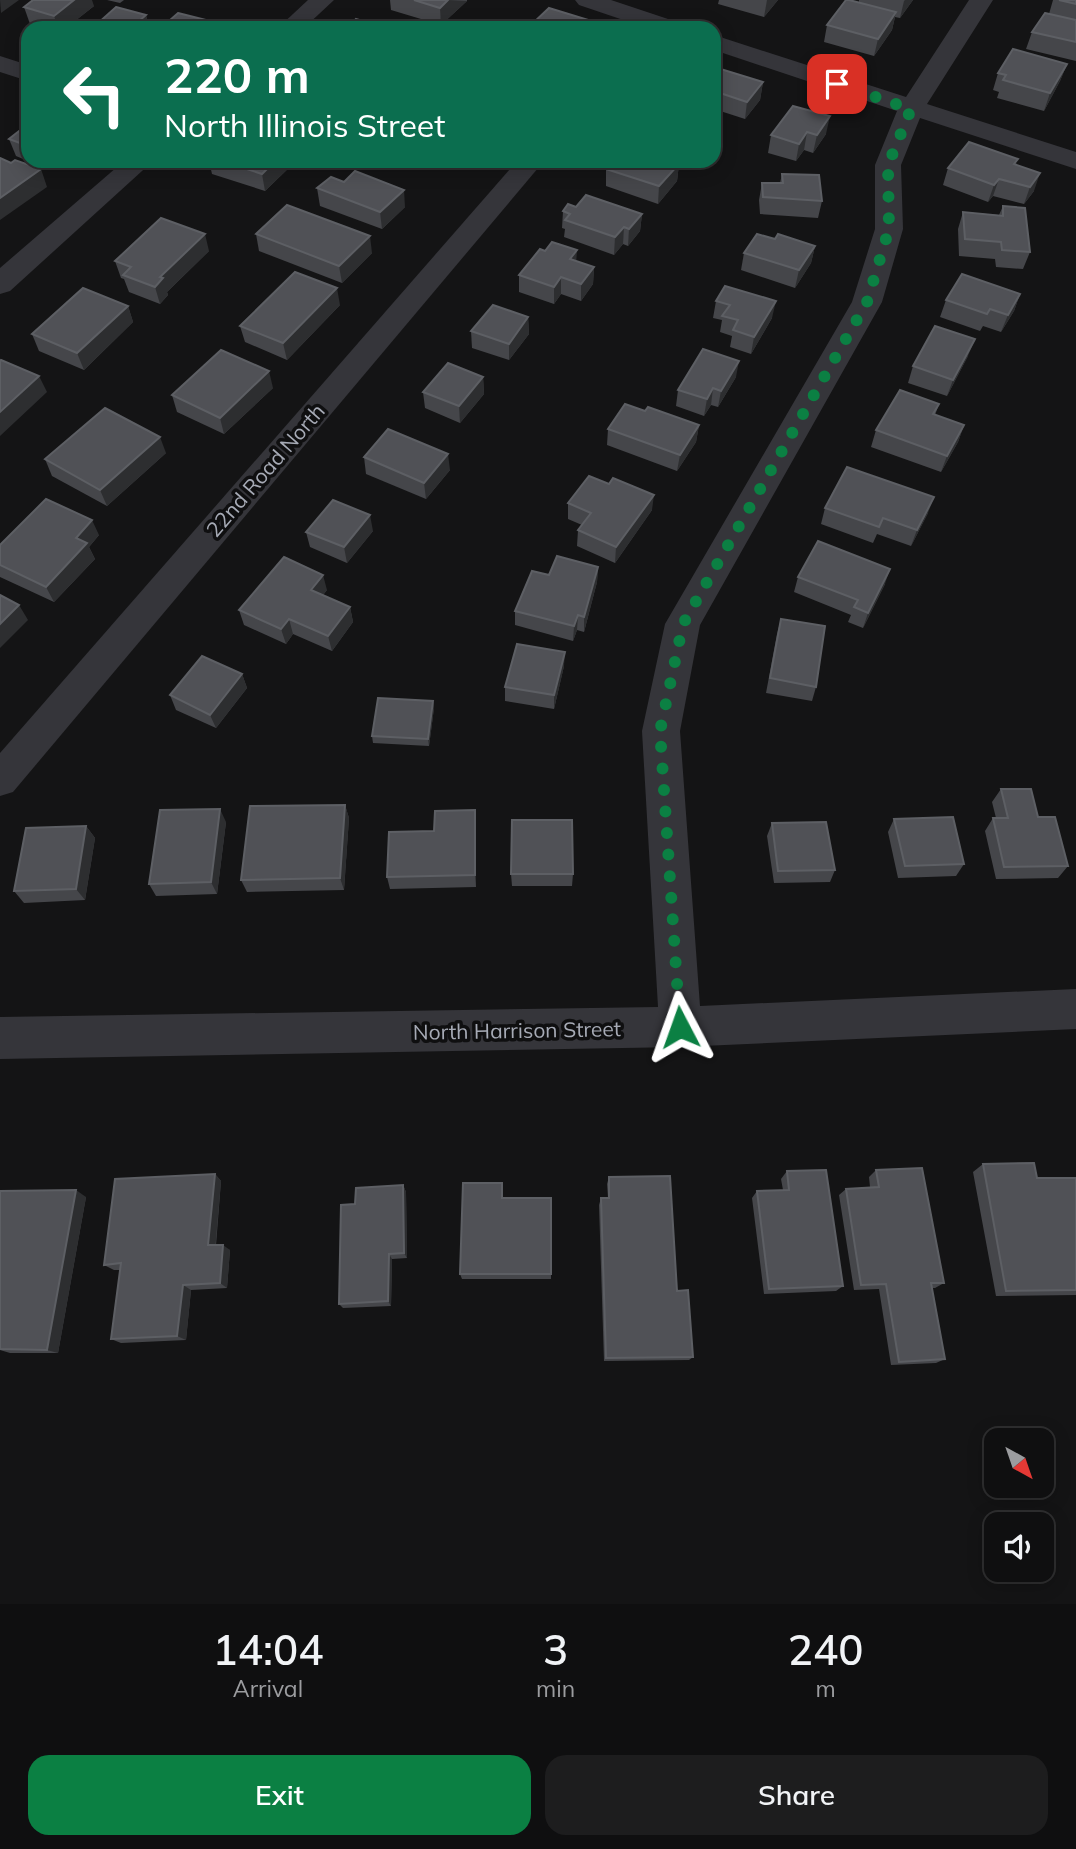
<!DOCTYPE html>
<style>
:root{--surface:#0f0f10;--page:#1d1d1e;--text:#f1f3f6;--muted:#9b9c9f;--line:#2f2f30;--accent:#0b8043}
body{margin:0;font-family:Mulish,sans-serif;background:var(--page);color:var(--text);height:100vh;display:flex;flex-direction:column;font-size:26px;white-space:nowrap}
*{box-sizing:border-box;margin:0}
p{font-size:23px;color:var(--muted)}
.icon{flex:none;width:38px;height:38px;fill:none;stroke:currentColor;stroke-width:2;stroke-linecap:round;stroke-linejoin:round}
.map{position:relative;height:1604px;overflow:hidden}
.details{display:flex;flex-direction:column;background:var(--surface);flex:1}
.details>*{flex:none}
.hud{position:absolute;left:21px;top:21px;width:700px;height:147px;border-radius:21px;box-shadow:0 4px 18px #0003,0 0 0 2px var(--line);background:#0b6e4f;color:#fff;overflow:hidden}
.needle{width:46px;rotate:140deg}
.buttons{position:absolute;left:984px;top:1428px;display:grid;gap:14px}
.buttons a{display:grid;place-items:center;width:70px;height:70px;border-radius:14px;background:var(--surface);box-shadow:0 4px 18px #0003,0 0 0 2px var(--line);font-size:35px}
.pin{position:absolute;display:grid;place-items:center;width:60px;height:60px;color:#fff;margin:-30px;border-radius:14px;box-shadow:0 4px 10px #0006}
.me{position:absolute;width:77px;margin:-38px;rotate:356deg;stroke-linejoin:round;filter:drop-shadow(0 0 5px #0008)}
.turn{display:flex;align-items:center;gap:24px;height:147px;padding:0 28px;font-size:32px}
.turn .icon{width:91px;height:91px;stroke-width:2.5}
.turn b{display:block;font-size:49px;line-height:60px}
.eta{display:flex;justify-content:space-evenly;align-items:center;height:119px;text-align:center}
.eta b{font-size:42px;font-weight:600;line-height:49px}
.action{display:flex;gap:14px;margin-top:auto;padding:14px 28px}
.action a{flex:1;height:80px;border-radius:21px;background:var(--accent);color:#fff;font-size:28px;font-weight:600;line-height:80px;text-align:center}
.action a+a{background:var(--page);color:var(--text)}
.map>svg:first-child{display:block}
</style>
<div class="map">
<svg width="1076" height="1604" viewBox="0 0 1076 1604">
<rect width="100%" height="100%" fill="#141415"/>
<g fill="none" stroke-linecap="round" stroke-linejoin="round">
<!-- minor -->
<g fill="#35353a" fill-rule="evenodd">
<polygon points="308,0 334,0 304,28 278,28"/>
<polygon points="575,0 611,0 680,23 683,28 647,28 579,5"/>
<polygon points="969,0 993,0 927,104 1076,152 1076,169 920,118 901,165 903,229 882,302 700,625 680,731 700,1006 1076,989 1076,1029 680,1047 0,1059 0,1017 658,1007 642,731 665,624 852,302 875,229 875,165 897,111 714,50 714,35 906,97"/>
<polygon points="0,56 28,65 28,81 0,72"/>
<polygon points="124,161 153,161 10,291 0,294 0,268"/>
<polygon points="517,161 544,161 13,792 0,796 0,753"/>
</g>
</g>
<!-- wall -->
<g fill="#45464a">
<polygon points="107,0 124,0 120,3"/>
<polygon points="390,0 467,0 467,1 441,25 391,10"/>
<polygon points="719,0 778,0 764,17 718,4"/>
<polygon points="859,0 913,0 900,18 895,17 892,30 874,56 824,42 827,25 859,3"/>
<polygon points="1053,0 1076,0 1076,61 1026,49 1032,32 1049,14"/>
<polygon points="94,6 66,28 43,28 30,24 24,7"/>
<polygon points="146,15 149,28 98,28 97,24"/>
<polygon points="1067,64 1060,81 1044,111 997,98 999,92 993,90 998,73"/>
<polygon points="714,67 763,82 760,100 745,119 714,109"/>
<polygon points="793,106 826,134 813,153 804,150 796,161 768,153 771,135"/>
<polygon points="28,124 28,161 16,156 9,139"/>
<polygon points="29,161 62,161 53,169"/>
<polygon points="209,161 296,161 265,191 212,174"/>
<polygon points="679,164 677,181 658,204 606,186 606,169"/>
<polygon points="1016,165 1034,191 1024,204 993,196 988,202 943,185 948,168"/>
<polygon points="782,174 822,201 818,218 760,214 759,200 762,183 780,183"/>
<polygon points="317,188 405,207 382,229 320,206"/>
<polygon points="1003,206 1030,252 1023,269 996,267 995,259 959,256 958,229 963,212 999,215"/>
<polygon points="576,207 642,214 640,231 628,246 623,244 614,255 564,237 565,229 562,228 563,211"/>
<polygon points="256,234 372,253 342,283 259,251"/>
<polygon points="775,239 815,246 811,263 795,288 741,270 744,253"/>
<polygon points="209,251 167,292 168,295 160,304 129,292 124,279 121,278 115,261"/>
<polygon points="576,262 594,267 593,284 581,301 561,294 554,304 519,292 519,275"/>
<polygon points="1020,294 1014,311 1001,332 983,326 980,331 940,317 946,300"/>
<polygon points="716,301 772,318 751,354 730,347 732,336 720,332 722,320 713,318"/>
<polygon points="340,305 287,360 245,342 240,326"/>
<polygon points="128,306 133,322 84,370 39,351 32,334"/>
<polygon points="528,317 529,334 509,360 472,348 471,331"/>
<polygon points="968,356 947,396 908,383 913,366"/>
<polygon points="483,377 484,394 460,423 425,408 423,392"/>
<polygon points="736,377 718,407 711,405 704,416 676,406 678,390"/>
<polygon points="273,388 224,434 177,412 172,395"/>
<polygon points="939,404 935,415 964,425 958,442 941,472 871,447 876,430"/>
<polygon points="645,411 699,425 696,442 677,471 607,445 608,429"/>
<polygon points="166,453 107,506 52,476 45,459"/>
<polygon points="364,457 450,470 426,499 366,474"/>
<polygon points="568,503 652,510 615,563 577,546 578,530 582,525 568,519"/>
<polygon points="825,508 928,513 911,546 877,534 873,543 821,524"/>
<polygon points="373,531 347,563 310,547 306,532"/>
<polygon points="99,535 89,547 95,559 54,602 0,577 0,545"/>
<polygon points="598,567 597,582 584,632 577,630 573,641 515,625 515,611 549,575"/>
<polygon points="798,577 885,584 863,628 848,622 851,615 794,592"/>
<polygon points="327,590 323,595 350,607 353,622 332,651 293,634 286,644 244,625 239,610"/>
<polygon points="781,619 816,687 812,701 766,693 777,634"/>
<polygon points="564,666 554,709 505,701 505,687"/>
<polygon points="242,674 247,688 216,728 176,710 170,695"/>
<polygon points="433,701 434,708 429,746 373,743 372,736"/>
<polygon points="1001,789 1068,866 1058,878 996,879 985,831 993,818 996,818 992,802"/>
<polygon points="345,805 349,818 344,890 247,892 241,880"/>
<polygon points="894,819 964,864 956,876 898,878 888,832"/>
<polygon points="226,822 217,894 156,896 149,884"/>
<polygon points="476,823 476,887 390,889 387,877 434,831"/>
<polygon points="772,823 835,870 830,882 774,883 767,836"/>
<polygon points="86,826 95,838 85,900 24,903 14,891"/>
<polygon points="511,874 573,874 572,886 512,886"/>
<polygon points="983,1164 1037,1178 1076,1178 1076,1295 996,1296 973,1172"/>
<polygon points="876,1170 944,1283 935,1288 932,1288 945,1359 936,1363 891,1365 879,1289 854,1290 839,1195 846,1189 870,1187 869,1177"/>
<polygon points="787,1171 843,1286 836,1291 764,1294 752,1198 757,1191 783,1190 781,1179"/>
<polygon points="215,1174 221,1181 216,1245 230,1250 227,1288 191,1290 186,1340 121,1343 111,1339 120,1270 114,1270 104,1265"/>
<polygon points="609,1177 677,1291 693,1357 689,1360 604,1361 599,1205 601,1198 608,1198 607,1184"/>
<polygon points="403,1185 406,1192 407,1258 392,1259 391,1306 343,1308 339,1304 355,1204"/>
<polygon points="503,1190 503,1198 551,1198 551,1279 462,1279 460,1274"/>
<polygon points="0,1191 86,1197 58,1353 10,1353 0,1350"/>
</g>
<!-- shaded-wall -->
<g fill="#2d2e30">
<polygon points="0,0 19,0 1,13"/>
<polygon points="74,0 92,0 94,6 66,28 58,28 54,16"/>
<polygon points="448,0 467,1 441,25 440,8"/>
<polygon points="767,0 778,0 764,17"/>
<polygon points="905,0 913,0 900,18 904,1"/>
<polygon points="896,12 892,30 874,56 878,39"/>
<polygon points="146,15 149,28 131,28"/>
<polygon points="210,21 211,28 202,28"/>
<polygon points="1067,64 1060,81 1044,111 1050,93"/>
<polygon points="763,82 760,100 745,119 747,102"/>
<polygon points="830,116 826,134 813,153 817,135"/>
<polygon points="807,132 804,150 796,161 799,144"/>
<polygon points="50,161 62,161 53,169"/>
<polygon points="275,161 296,161 265,191 262,174"/>
<polygon points="679,164 677,181 658,204 659,186"/>
<polygon points="41,169 47,187 0,220 0,198"/>
<polygon points="1040,173 1034,191 1024,204 1030,187"/>
<polygon points="999,179 993,196 988,202 994,185"/>
<polygon points="404,190 405,207 382,229 380,212"/>
<polygon points="642,214 640,231 628,246 629,229"/>
<polygon points="624,227 623,244 614,255 615,237"/>
<polygon points="205,234 209,251 167,292 168,295 160,304 155,287 160,277"/>
<polygon points="370,236 372,253 342,283 339,266"/>
<polygon points="815,246 811,263 795,288 799,270"/>
<polygon points="577,250 576,267 570,259"/>
<polygon points="594,267 593,284 581,301 581,284"/>
<polygon points="561,277 561,294 554,304 554,287"/>
<polygon points="337,288 340,305 287,360 283,343"/>
<polygon points="1020,294 1014,311 1001,332 1008,315"/>
<polygon points="776,301 772,318 751,354 754,337"/>
<polygon points="128,306 133,322 84,370 77,353"/>
<polygon points="528,317 529,334 509,360 509,344"/>
<polygon points="975,339 968,356 947,396 953,380"/>
<polygon points="739,361 736,377 718,407 721,391"/>
<polygon points="269,371 273,388 224,434 220,418"/>
<polygon points="39,376 47,392 0,436 0,412"/>
<polygon points="483,377 484,394 460,423 459,406"/>
<polygon points="713,388 711,405 704,416 707,399"/>
<polygon points="699,425 696,442 677,471 680,455"/>
<polygon points="964,425 958,442 941,472 947,456"/>
<polygon points="160,437 166,453 107,506 100,490"/>
<polygon points="448,454 450,470 426,499 424,483"/>
<polygon points="654,495 652,510 615,563 616,547"/>
<polygon points="934,497 928,513 911,546 917,530"/>
<polygon points="370,515 373,531 347,563 344,547"/>
<polygon points="92,520 99,535 89,547 95,559 54,602 46,587 76,538"/>
<polygon points="598,567 597,582 584,632 584,617"/>
<polygon points="890,569 885,584 863,628 868,613"/>
<polygon points="323,575 327,590 315,605 311,590"/>
<polygon points="19,605 28,620 0,648 0,624"/>
<polygon points="350,607 353,622 332,651 328,636"/>
<polygon points="578,615 577,630 573,641 574,626"/>
<polygon points="289,619 293,634 286,644 281,629"/>
<polygon points="565,652 564,666 554,709 554,695"/>
<polygon points="242,674 247,688 216,728 210,715"/>
<polygon points="433,701 434,708 429,746 428,739"/>
<polygon points="345,805 349,818 344,890 340,878"/>
<polygon points="220,809 226,822 217,894 211,882"/>
<polygon points="475,810 476,823 476,887 475,875"/>
<polygon points="86,826 95,838 85,900 76,889"/>
<polygon points="215,1174 221,1181 215,1251 208,1245"/>
<polygon points="403,1185 406,1192 407,1258 404,1253"/>
<polygon points="76,1190 86,1197 58,1353 47,1350"/>
<polygon points="223,1245 230,1250 227,1288 220,1283"/>
<polygon points="389,1254 392,1259 391,1306 388,1301"/>
<polygon points="183,1285 191,1290 186,1340 177,1336"/>
</g>
<!-- building -->
<g fill="#505156" stroke="#5d5f64" stroke-width="2">
<polygon points="33,0 74,0 54,16 24,7"/>
<polygon points="414,0 448,0 440,8"/>
<polygon points="846,0 849,0 896,12 878,39 827,25"/>
<polygon points="1059,0 1076,0 1076,4"/>
<polygon points="116,7 146,15 131,28 111,28 97,24"/>
<polygon points="549,8 598,23 593,28 506,28 513,21 530,26"/>
<polygon points="178,13 210,21 202,28 161,28"/>
<polygon points="1045,13 1076,20 1076,42 1032,32"/>
<polygon points="356,19 386,28 347,28"/>
<polygon points="1013,49 1067,64 1050,93 1003,80 1006,75 998,73"/>
<polygon points="714,67 763,82 747,102 714,91"/>
<polygon points="793,106 830,116 817,135 807,132 799,144 771,135"/>
<polygon points="28,124 28,146 9,139"/>
<polygon points="969,142 1018,159 1014,164 1040,173 1030,187 999,179 994,185 948,168"/>
<polygon points="0,158 11,163 15,160 41,169 0,198"/>
<polygon points="222,161 275,161 262,174"/>
<polygon points="613,161 671,161 679,164 659,186 606,169"/>
<polygon points="355,171 404,190 380,212 317,188 331,177 344,182"/>
<polygon points="782,174 819,175 822,201 763,197 762,183 783,183"/>
<polygon points="586,195 642,214 629,229 624,227 615,237 565,220 570,214 563,211 568,204 576,207"/>
<polygon points="287,205 370,236 339,266 256,234"/>
<polygon points="1003,206 1025,208 1030,252 1002,250 1001,242 965,239 963,212 1003,216"/>
<polygon points="161,218 205,234 160,277 163,278 155,287 123,275 131,267 115,261"/>
<polygon points="757,234 775,239 778,234 815,246 799,270 744,253"/>
<polygon points="552,242 577,250 570,259 594,267 581,284 561,277 554,287 519,275 540,249 545,251"/>
<polygon points="295,272 337,288 283,343 240,326"/>
<polygon points="962,274 1020,294 1008,315 990,309 987,314 946,300"/>
<polygon points="725,286 776,301 754,337 733,330 738,320 722,316 730,305 716,301"/>
<polygon points="83,288 128,306 77,353 32,334"/>
<polygon points="493,305 528,317 509,344 471,331"/>
<polygon points="935,326 975,339 953,380 913,366"/>
<polygon points="703,349 739,361 721,391 713,388 707,399 678,390"/>
<polygon points="221,350 269,371 220,418 172,395"/>
<polygon points="1,360 39,376 0,412 0,361"/>
<polygon points="448,363 483,377 459,406 423,392"/>
<polygon points="900,390 939,404 933,414 964,425 947,456 876,430"/>
<polygon points="625,404 645,411 648,407 699,425 680,455 608,429"/>
<polygon points="105,408 160,437 100,490 45,459"/>
<polygon points="388,429 448,454 424,483 364,457"/>
<polygon points="847,467 934,497 917,530 883,518 879,527 825,508"/>
<polygon points="589,476 609,484 613,478 654,495 616,547 578,530 591,513 568,503"/>
<polygon points="46,499 92,520 76,538 87,543 46,587 0,565 0,545"/>
<polygon points="333,500 370,515 344,547 306,532"/>
<polygon points="818,541 890,569 868,613 854,607 858,600 798,577"/>
<polygon points="557,556 598,567 584,617 578,615 574,626 515,611 532,571 549,575"/>
<polygon points="284,557 323,575 311,590 350,607 328,636 289,619 281,629 239,610"/>
<polygon points="0,595 19,605 0,624"/>
<polygon points="781,619 825,626 816,687 770,678"/>
<polygon points="517,644 565,652 554,695 505,687"/>
<polygon points="202,656 242,674 210,715 170,695"/>
<polygon points="378,698 433,701 428,739 372,736"/>
<polygon points="1001,789 1031,789 1038,817 1055,817 1068,866 1004,867 993,818 1008,818"/>
<polygon points="345,805 340,878 241,880 250,806"/>
<polygon points="220,809 211,882 149,884 160,810"/>
<polygon points="475,810 475,875 387,877 389,832 434,831 435,811"/>
<polygon points="953,817 964,864 905,866 894,819"/>
<polygon points="512,820 572,820 573,874 511,874"/>
<polygon points="826,822 835,870 778,871 772,823"/>
<polygon points="86,826 76,889 14,891 26,828"/>
<polygon points="1034,1163 1037,1178 1076,1178 1076,1290 1006,1291 983,1164"/>
<polygon points="922,1168 944,1283 931,1283 945,1359 899,1362 886,1284 861,1285 846,1189 879,1187 876,1170"/>
<polygon points="826,1170 843,1286 769,1289 757,1191 789,1190 787,1171"/>
<polygon points="215,1174 208,1245 223,1245 220,1283 183,1285 177,1336 111,1339 121,1263 104,1265 115,1179"/>
<polygon points="670,1176 677,1291 688,1290 693,1357 606,1358 601,1198 609,1198 609,1177"/>
<polygon points="463,1183 502,1183 502,1198 551,1198 551,1274 460,1274"/>
<polygon points="403,1185 404,1253 389,1254 388,1301 339,1304 341,1205 355,1204 356,1188"/>
<polygon points="76,1190 47,1350 0,1349 0,1191"/>
</g>
<g fill="none" stroke-linecap="round" stroke-linejoin="round">
<!-- route -->
<polyline stroke="#0b8043" stroke-width="12" stroke-dasharray="0 21.6" points="680,1027 660,731 683,624 867,302 889,229 888,165 911,109 837,84"/>
</g>
<g text-anchor="middle" dominant-baseline="central" stroke-width="7" stroke-linejoin="round" paint-order="stroke">
<!-- street labels -->
<g font-size="21" fill="#a6aab5" stroke="#0f0f10">
<text transform="translate(265 470) rotate(-49)">22nd Road North</text>
<text transform="translate(517 1030) rotate(-1)">North Harrison Street</text>
</g>
</g>
</svg>
<div class="buttons">
<a><svg class="needle" viewBox="-14 -14 28 28"><path d="M0-13l5 13h-10z" fill="#e53935"/><path d="M0 13l5-13h-10z" fill="#9b9c9f"/></svg></a>
<a><svg class="icon" aria-label="sound" viewBox="0 0 24 24"><path d="M4 9h4l5-4v14l-5-4H4zM17 9q2 3 0 6"/></svg></a>
</div>
<div class="pin" style="left:837px;top:84px;background:#d93025"><svg class="icon" aria-label="arrive" viewBox="0 0 24 24"><path d="M6 21V4h12l-3 4 3 4H6"/></svg></div>
<svg class="me" style="left:680px;top:1027px" viewBox="-20 -20 40 40"><path d="M0-17L14 15 0 8-14 15z" fill="#0b8043" stroke="#fff" stroke-width="4"/></svg>
<div class="hud">
<div class="turn"><svg class="icon" aria-label="left" viewBox="0 0 24 24"><path d="M17 20v-9H6M10 6l-5 5 5 5"/></svg><div><b>220 m</b>North Illinois Street</div></div>
</div>
</div>
<section class="details">
<div class="eta">
<div><b>14:04</b><p>Arrival</p></div>
<div><b>3</b><p>min</p></div>
<div><b>240</b><p>m</p></div>
</div>
<div class="action"><a>Exit</a><a>Share</a></div>
</section>
